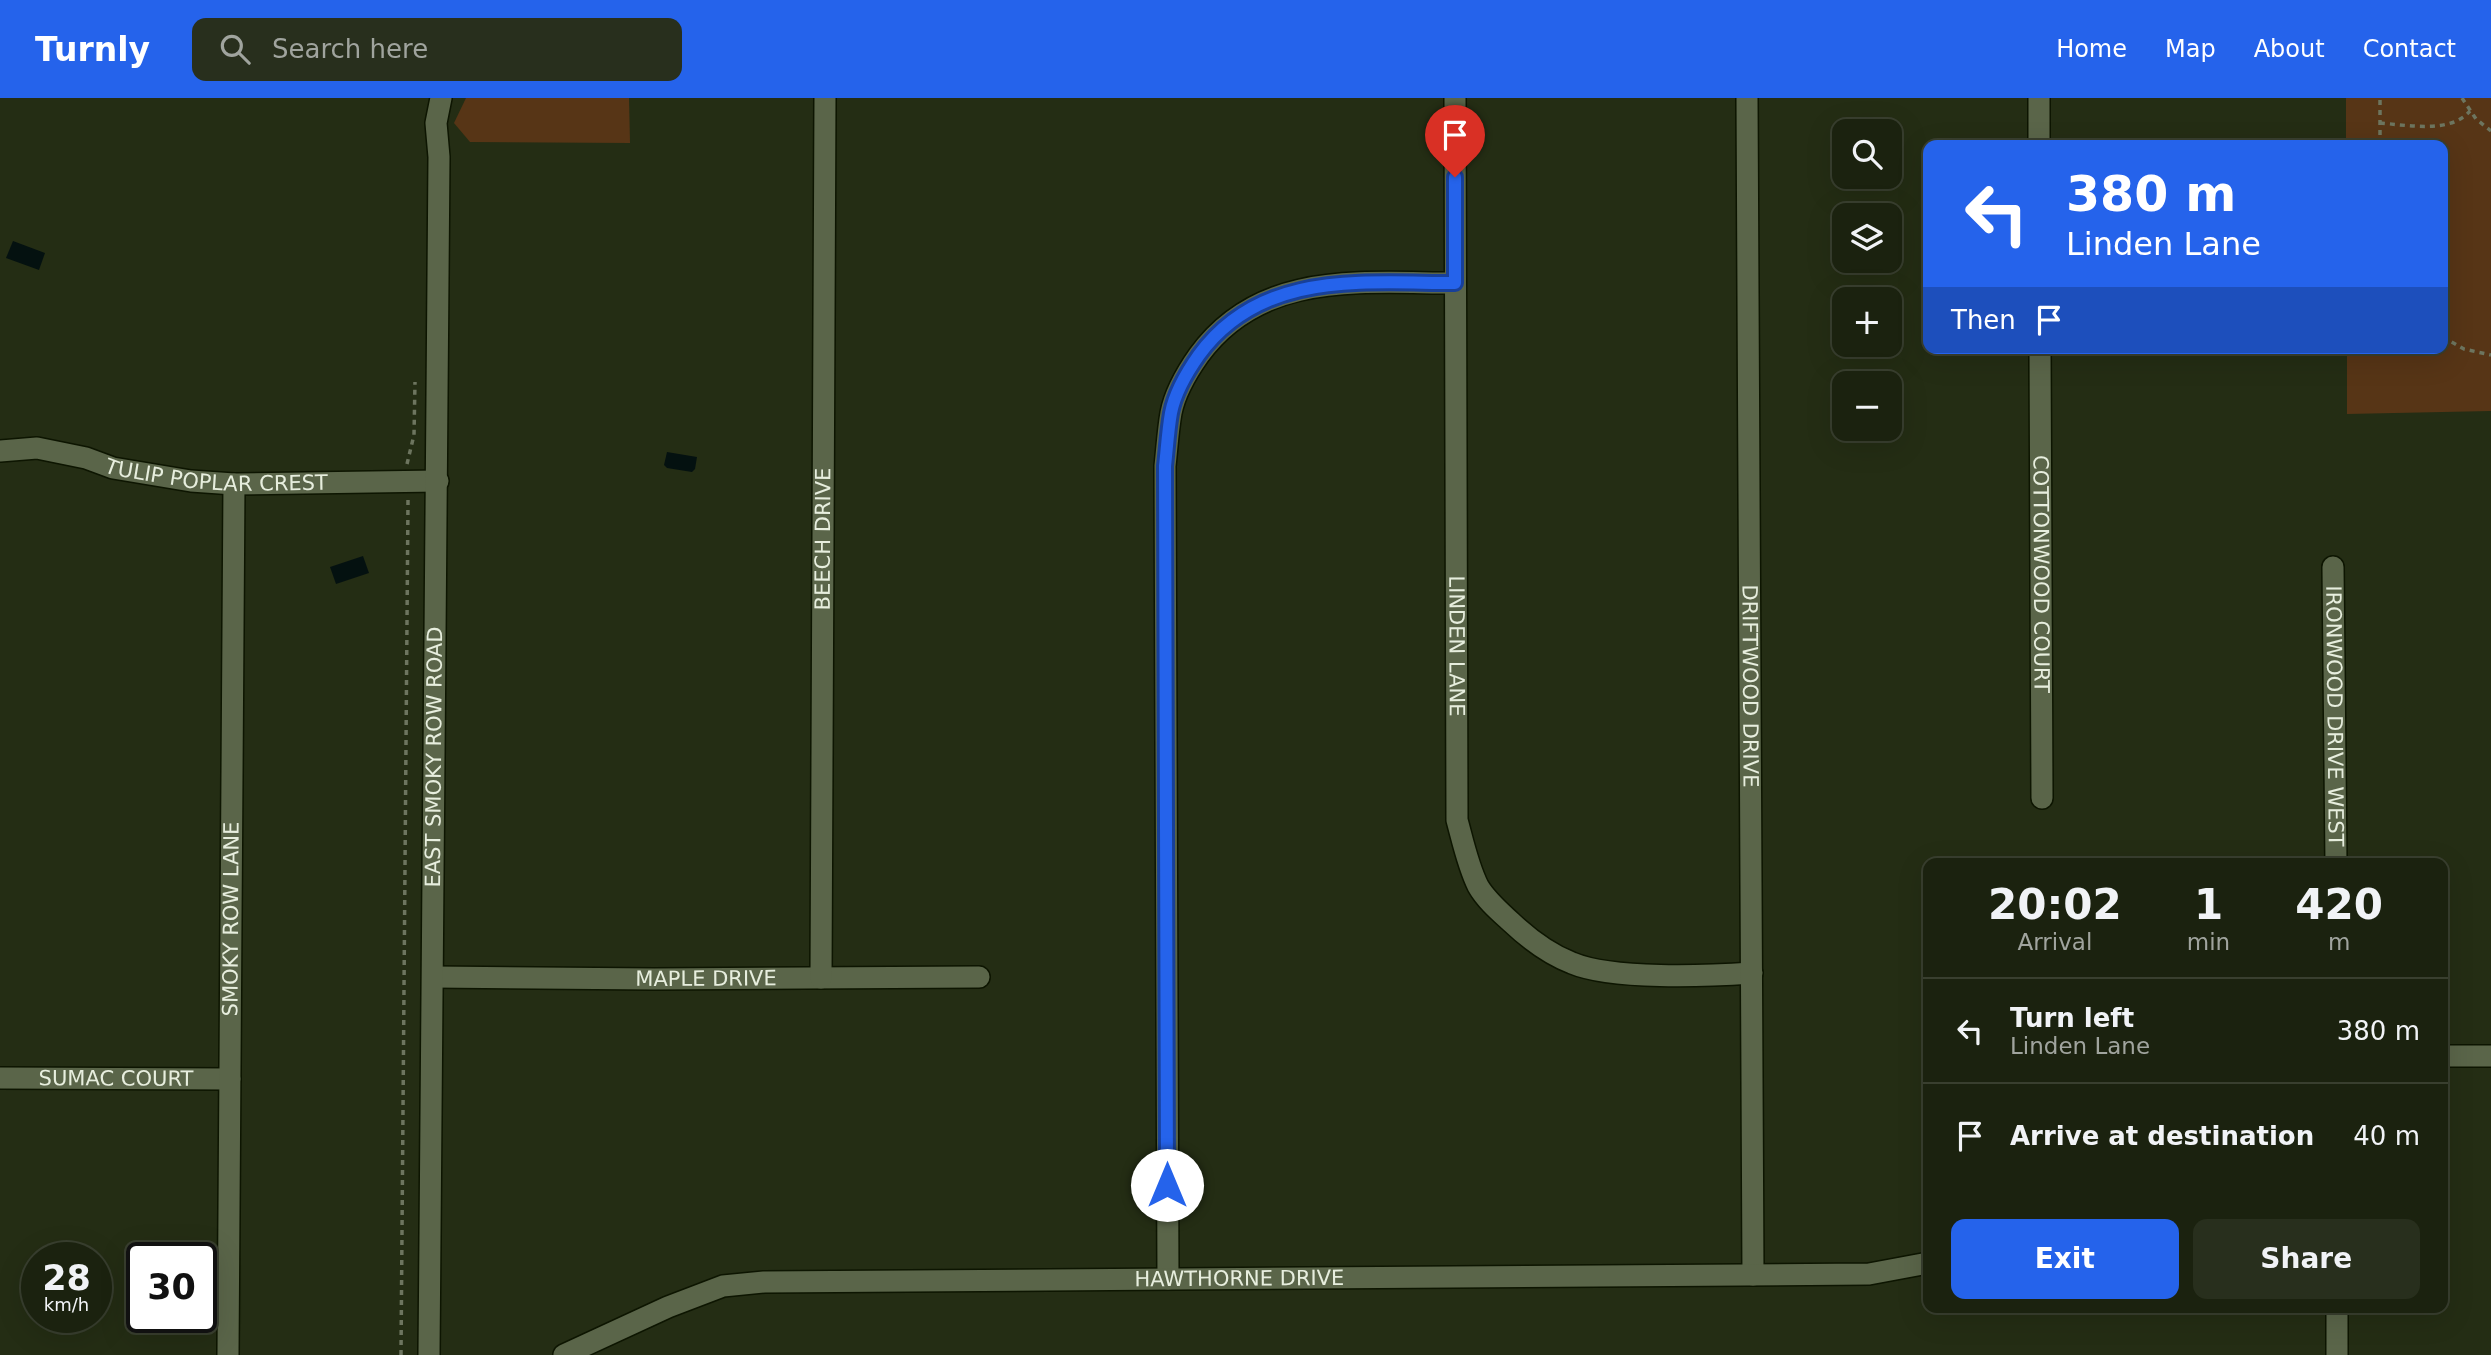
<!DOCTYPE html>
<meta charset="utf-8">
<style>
:root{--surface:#1b220f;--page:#282f1d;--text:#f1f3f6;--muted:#a0a49e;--line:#393f2f;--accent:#2563eb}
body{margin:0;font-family:"DejaVu Sans",sans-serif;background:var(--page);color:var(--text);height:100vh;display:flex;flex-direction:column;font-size:26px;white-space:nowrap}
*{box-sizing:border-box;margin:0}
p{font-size:23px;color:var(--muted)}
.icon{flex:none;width:38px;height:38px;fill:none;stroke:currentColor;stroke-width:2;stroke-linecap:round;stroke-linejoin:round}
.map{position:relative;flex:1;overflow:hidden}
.details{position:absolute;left:1923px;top:760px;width:525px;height:455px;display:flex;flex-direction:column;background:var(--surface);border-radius:14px;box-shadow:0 7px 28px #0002,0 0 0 2px var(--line)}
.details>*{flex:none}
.top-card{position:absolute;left:1923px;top:42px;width:525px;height:214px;border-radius:14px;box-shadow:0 7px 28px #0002,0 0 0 2px var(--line);background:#2563eb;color:#fff;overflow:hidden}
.fabs{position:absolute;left:1832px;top:21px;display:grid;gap:14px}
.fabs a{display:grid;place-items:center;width:70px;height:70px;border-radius:14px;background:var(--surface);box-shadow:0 7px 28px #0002,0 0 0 2px var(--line);font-size:35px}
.speed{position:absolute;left:21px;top:1144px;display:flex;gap:14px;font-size:35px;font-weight:700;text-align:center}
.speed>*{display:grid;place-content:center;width:91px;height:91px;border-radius:50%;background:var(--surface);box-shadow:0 7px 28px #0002,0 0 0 2px var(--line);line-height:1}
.speed small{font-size:18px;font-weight:400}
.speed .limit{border:4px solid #111;border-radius:10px;background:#fff;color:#111}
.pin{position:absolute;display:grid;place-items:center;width:60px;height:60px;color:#fff;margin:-72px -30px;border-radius:50% 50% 50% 0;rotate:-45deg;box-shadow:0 0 7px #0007}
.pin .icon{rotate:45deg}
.me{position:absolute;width:77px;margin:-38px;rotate:0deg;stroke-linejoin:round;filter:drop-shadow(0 0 5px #0008)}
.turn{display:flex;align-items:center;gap:24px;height:147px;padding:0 28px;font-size:32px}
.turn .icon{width:91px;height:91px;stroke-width:2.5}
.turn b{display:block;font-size:49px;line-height:60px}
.then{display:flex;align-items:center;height:66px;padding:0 28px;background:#0003;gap:14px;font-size:26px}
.eta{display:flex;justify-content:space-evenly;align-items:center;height:119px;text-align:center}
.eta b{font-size:42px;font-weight:800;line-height:49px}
.action{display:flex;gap:14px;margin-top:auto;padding:14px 28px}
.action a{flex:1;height:80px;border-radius:14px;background:var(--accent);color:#fff;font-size:28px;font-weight:800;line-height:80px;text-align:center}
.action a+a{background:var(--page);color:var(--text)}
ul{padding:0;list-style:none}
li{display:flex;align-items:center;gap:21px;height:105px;padding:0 28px;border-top:2px solid var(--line)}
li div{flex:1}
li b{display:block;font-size:26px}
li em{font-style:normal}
header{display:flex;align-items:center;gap:42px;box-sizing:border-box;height:98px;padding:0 35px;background:var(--accent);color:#fff}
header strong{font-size:33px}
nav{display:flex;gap:38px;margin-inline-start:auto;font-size:24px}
.search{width:490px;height:63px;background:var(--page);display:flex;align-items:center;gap:18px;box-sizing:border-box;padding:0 24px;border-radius:14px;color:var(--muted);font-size:26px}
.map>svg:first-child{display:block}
</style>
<header>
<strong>Turnly</strong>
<div class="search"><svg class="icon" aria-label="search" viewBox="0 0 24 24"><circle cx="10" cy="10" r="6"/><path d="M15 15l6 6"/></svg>Search here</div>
<nav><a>Home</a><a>Map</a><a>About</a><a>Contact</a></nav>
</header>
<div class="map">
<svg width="2491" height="1257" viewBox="0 0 2491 1257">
<rect width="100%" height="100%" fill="#242d14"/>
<!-- green -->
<g fill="#573516">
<polygon points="466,0 629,0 630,45 470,44 454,25"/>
<polygon points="2346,0 2491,0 2491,313 2347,316 2347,250 2443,250 2443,47 2346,47"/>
</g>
<!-- water -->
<g fill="#041110">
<polygon points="13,143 45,155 39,172 6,160"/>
<polygon points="667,354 697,359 695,371 692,374 667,370 664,367"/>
<polygon points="363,458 369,475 336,486 330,469"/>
</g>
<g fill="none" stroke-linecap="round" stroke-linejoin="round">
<defs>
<g id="minor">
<path id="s1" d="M1455,0L1457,722C1463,744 1468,768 1478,788C1486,802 1499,813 1511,824C1529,841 1549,856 1572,865C1612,882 1707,878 1752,875"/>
<path id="s2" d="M1747,0L1753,1177"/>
<polyline points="2039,0 2039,47"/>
<path id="s3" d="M2040,250L2042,700"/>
<path id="s4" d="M0,353L37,350L86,360L113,370L191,383L234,386L438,383"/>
<path id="s5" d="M2333,469L2336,765"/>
<path id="s6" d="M433,879L654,881L979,879"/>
<path id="s7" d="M821,880L825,0"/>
<polyline points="2443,958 2491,958"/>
<path id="s8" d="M0,980L230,981"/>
<path d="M1168,1181L1165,368C1167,350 1168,332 1171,315C1175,294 1187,274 1199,257C1261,172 1361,185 1455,185"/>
<polyline points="2337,1209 2337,1257"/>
<path id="s9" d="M228,1257L234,386"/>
<path id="s10" d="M429,1257L439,59L436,25L441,0"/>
<path id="s11" d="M564,1257L668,1209L723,1188L764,1184L1869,1176L1928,1165"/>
</g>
</defs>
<!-- minor casing -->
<use href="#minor" stroke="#0d1501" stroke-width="24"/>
<!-- path -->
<g stroke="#6d755f" stroke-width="3.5" stroke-dasharray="5 5" stroke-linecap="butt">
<polyline points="2462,0 2476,21 2491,33"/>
<path d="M2380,25C2408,27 2450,36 2470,13"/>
<polyline points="2380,47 2380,0"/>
<polyline points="2443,239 2464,251 2491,257"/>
<polyline points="407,366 414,337 415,284"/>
<polyline points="401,1257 408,402"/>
</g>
<!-- minor -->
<use href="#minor" stroke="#5a6549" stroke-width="21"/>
</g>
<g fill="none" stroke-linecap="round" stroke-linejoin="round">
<defs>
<path id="route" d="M1167,1087L1165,368C1167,350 1168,332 1171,315C1175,294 1187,274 1199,257C1261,172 1362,185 1455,185V79"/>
</defs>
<!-- route casing -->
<use href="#route" stroke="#184099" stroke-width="18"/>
<!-- route -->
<use href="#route" stroke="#2563eb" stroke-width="12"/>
</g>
<g text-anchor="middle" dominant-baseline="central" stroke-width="7" stroke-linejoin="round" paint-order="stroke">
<!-- street labels -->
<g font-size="21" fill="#e7eede" stroke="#242d14">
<text stroke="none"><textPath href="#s4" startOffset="220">TULIP POPLAR CREST</textPath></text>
<text stroke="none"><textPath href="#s7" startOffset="439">BEECH DRIVE</textPath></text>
<text stroke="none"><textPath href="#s3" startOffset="226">COTTONWOOD COURT</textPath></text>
<text stroke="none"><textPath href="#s1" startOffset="548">LINDEN LANE</textPath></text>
<text stroke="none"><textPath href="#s2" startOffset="588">DRIFTWOOD DRIVE</textPath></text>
<text stroke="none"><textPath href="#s5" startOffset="149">IRONWOOD DRIVE WEST</textPath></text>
<text stroke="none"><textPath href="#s10" startOffset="598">EAST SMOKY ROW ROAD</textPath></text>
<text stroke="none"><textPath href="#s9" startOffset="436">SMOKY ROW LANE</textPath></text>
<text stroke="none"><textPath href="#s6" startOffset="273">MAPLE DRIVE</textPath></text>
<text stroke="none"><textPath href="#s8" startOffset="116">SUMAC COURT</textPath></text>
<text stroke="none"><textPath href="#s11" startOffset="690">HAWTHORNE DRIVE</textPath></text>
</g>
</g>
</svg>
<div class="fabs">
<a><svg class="icon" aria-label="search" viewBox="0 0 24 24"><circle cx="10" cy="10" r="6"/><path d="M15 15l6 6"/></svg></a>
<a><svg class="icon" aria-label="layers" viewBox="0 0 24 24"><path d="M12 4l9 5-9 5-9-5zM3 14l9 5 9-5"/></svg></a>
<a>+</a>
<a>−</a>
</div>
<div class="speed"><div>28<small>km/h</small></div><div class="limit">30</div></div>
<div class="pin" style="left:1455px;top:79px;background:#d93025"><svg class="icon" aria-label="arrive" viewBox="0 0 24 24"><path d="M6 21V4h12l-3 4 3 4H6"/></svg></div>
<svg class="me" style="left:1167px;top:1087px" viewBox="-20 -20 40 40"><circle r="19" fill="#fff"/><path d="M0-13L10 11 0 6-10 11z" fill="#2563eb"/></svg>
<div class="top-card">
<div class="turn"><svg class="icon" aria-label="left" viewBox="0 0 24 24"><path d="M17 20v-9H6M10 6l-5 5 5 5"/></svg><div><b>380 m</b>Linden Lane</div></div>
<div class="then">Then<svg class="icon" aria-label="arrive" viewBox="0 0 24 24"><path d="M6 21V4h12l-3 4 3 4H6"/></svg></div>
</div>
<section class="details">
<div class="eta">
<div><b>20:02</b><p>Arrival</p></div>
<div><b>1</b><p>min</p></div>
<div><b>420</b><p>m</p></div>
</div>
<ul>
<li><svg class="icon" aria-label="left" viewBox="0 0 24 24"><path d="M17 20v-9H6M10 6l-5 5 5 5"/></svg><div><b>Turn left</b><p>Linden Lane</p></div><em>380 m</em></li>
<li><svg class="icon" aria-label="arrive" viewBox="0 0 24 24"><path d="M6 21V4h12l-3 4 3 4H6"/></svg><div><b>Arrive at destination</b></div><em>40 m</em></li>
</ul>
<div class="action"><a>Exit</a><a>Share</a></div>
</section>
</div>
